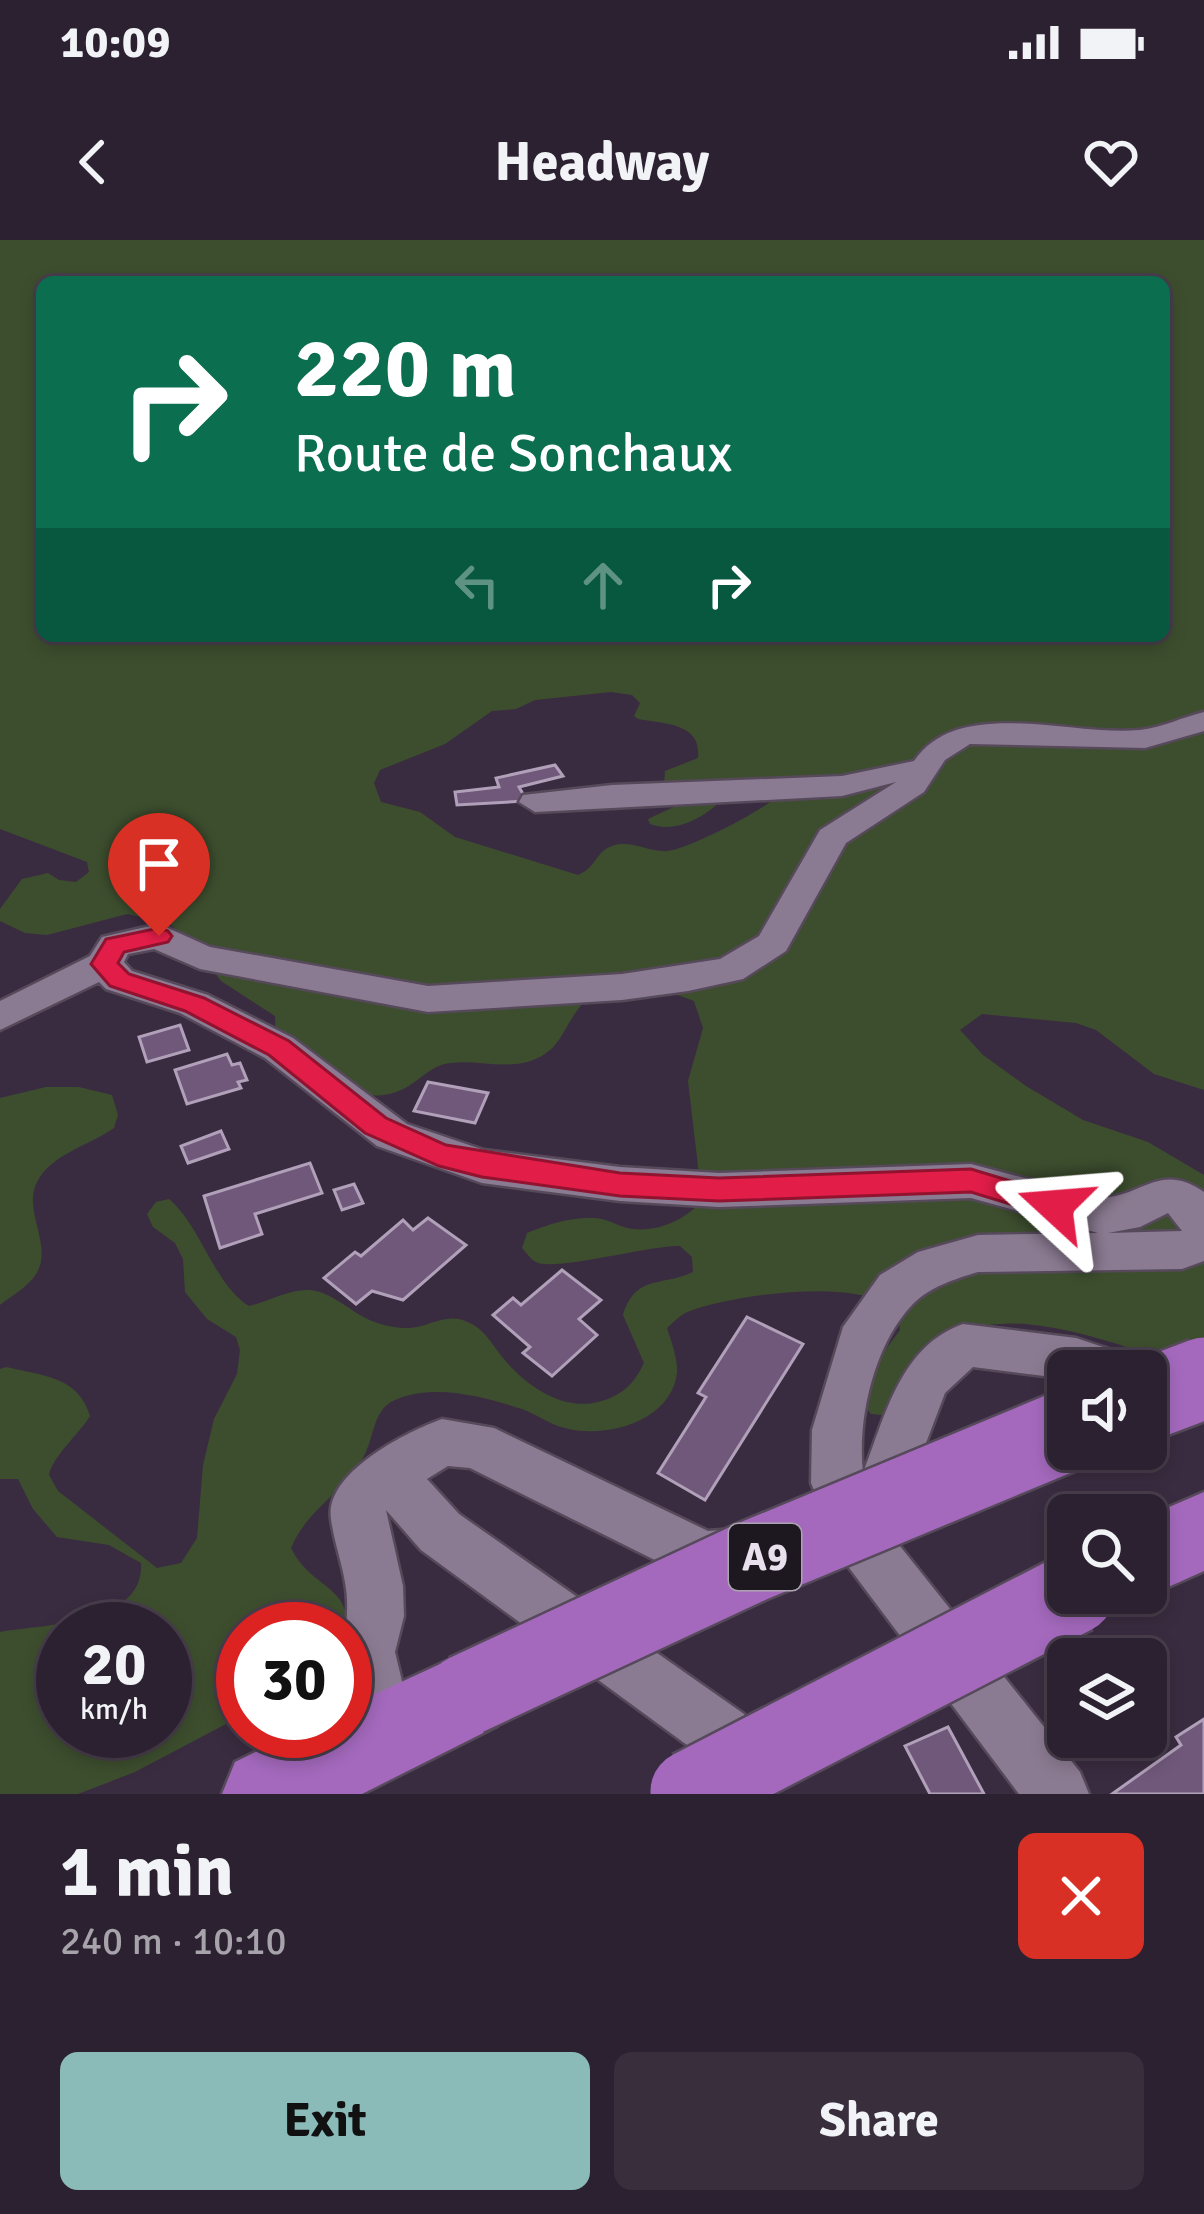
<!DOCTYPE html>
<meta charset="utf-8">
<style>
:root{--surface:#2c2130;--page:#382e3c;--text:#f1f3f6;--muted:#a6a3ab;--line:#483e4c;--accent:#8bbbb9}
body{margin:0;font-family:Signika,sans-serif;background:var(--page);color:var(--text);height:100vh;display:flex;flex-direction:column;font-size:45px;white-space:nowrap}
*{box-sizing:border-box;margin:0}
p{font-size:39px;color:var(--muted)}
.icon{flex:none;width:66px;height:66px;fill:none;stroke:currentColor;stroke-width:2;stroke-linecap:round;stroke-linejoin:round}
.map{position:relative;height:1554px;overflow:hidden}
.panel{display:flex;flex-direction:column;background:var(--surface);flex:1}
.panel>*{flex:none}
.top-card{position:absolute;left:36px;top:36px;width:1134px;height:366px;border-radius:18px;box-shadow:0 6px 18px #0003,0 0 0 3px var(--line);background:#0b6e4f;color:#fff;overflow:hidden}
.controls{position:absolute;left:1047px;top:1110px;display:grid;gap:24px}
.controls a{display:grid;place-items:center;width:120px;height:120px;border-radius:18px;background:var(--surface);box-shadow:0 6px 18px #0003,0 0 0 3px var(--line);font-size:60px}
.speed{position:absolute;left:36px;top:1362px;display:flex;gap:24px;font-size:60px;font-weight:700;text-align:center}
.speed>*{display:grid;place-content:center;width:156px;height:156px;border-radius:50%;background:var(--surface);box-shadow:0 6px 18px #0003,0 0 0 3px var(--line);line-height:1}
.speed small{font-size:30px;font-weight:400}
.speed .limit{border:18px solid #d22;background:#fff;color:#111}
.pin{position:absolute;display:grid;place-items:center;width:102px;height:102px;color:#fff;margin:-123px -51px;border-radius:50% 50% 50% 0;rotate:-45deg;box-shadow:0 0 12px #0007}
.pin .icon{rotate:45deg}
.me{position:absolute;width:132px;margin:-66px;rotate:289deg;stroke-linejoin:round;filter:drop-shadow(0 0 9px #0008)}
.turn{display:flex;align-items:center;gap:42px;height:252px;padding:0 60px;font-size:54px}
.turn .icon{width:156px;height:156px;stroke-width:2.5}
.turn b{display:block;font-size:84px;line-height:102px}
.lanes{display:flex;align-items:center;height:114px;padding:0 60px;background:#0003;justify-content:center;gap:60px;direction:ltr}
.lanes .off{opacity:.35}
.round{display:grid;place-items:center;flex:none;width:126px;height:126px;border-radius:18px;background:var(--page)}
.head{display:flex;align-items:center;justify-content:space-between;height:204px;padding:0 60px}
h1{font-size:72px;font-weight:700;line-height:90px}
.action{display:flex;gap:24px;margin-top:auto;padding:24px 60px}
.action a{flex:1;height:138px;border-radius:18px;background:var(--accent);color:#111;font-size:48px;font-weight:700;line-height:138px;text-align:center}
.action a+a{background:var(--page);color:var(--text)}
.status{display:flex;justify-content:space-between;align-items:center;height:84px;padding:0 60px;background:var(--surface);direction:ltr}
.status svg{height:33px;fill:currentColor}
header{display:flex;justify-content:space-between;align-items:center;height:156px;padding:0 60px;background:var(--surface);font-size:54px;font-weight:700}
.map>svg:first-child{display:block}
</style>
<div class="status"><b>10:09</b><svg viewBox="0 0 49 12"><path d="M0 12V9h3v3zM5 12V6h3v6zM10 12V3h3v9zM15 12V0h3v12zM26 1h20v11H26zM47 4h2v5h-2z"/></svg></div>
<header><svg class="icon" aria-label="back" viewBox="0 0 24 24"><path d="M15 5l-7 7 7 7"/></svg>Headway<svg class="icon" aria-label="heart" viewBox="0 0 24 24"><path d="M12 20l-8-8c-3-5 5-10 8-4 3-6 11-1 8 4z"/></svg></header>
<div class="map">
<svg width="1204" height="1554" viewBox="0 0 1204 1554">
<rect width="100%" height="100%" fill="#3a2c40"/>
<!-- green -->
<g fill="#3d4e2e" fill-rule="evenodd">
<path d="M0,0H1204V850L1154,834L1096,790L1076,783L982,774L960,790L983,815L1026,846L1083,880L1148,902L1204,935V1136C1149,1114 1015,1060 961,1095C935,1112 912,1147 892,1170L882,1175L871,1174L863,1163L877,1121L900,1090C899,1080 897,1070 888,1065C848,1039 733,1055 690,1071C681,1074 674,1082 667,1088C671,1101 678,1119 677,1133C671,1182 605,1199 565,1188C550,1185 537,1174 522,1169C484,1157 434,1143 395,1160C374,1168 374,1196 365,1214C346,1251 307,1269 291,1308C313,1353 358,1343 345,1406V1389H243V1475L135,1532L78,1554H0V1392C44,1384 145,1385 141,1323L109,1305L57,1297L33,1269L18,1239H0V1129L6,1127C43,1136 78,1136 90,1176C79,1194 52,1217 49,1235L58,1251L157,1328L181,1323L197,1298L203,1225L214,1179L237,1134L240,1110L236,1097L207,1079L185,1052L183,1019L175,1003L153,987L147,974L156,962L169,959C201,986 215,1046 249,1066C270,1061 298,1044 320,1052C351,1064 361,1085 403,1088C425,1090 444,1072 465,1081C485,1088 491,1104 504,1119C526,1146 563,1171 598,1162C622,1156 634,1144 644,1123L623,1075C636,1034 661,1047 693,1032L692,1017L680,1006C650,1005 553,1032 536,1022C530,1019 527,1013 522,1008L527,993C549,984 570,977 594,978C607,978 619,987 632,989C658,992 686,980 702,960L688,841L703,788L694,761C638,741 606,721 569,783C561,797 555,809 540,817C510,832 482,819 450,823C431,825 420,841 403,849C354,873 313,825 276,798L275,776L221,741L191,701L167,682L127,674L47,695L25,693L0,681V669L22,639L48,633L59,640L76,642L89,632L87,622L0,589ZM42,42H1164V396H42ZM611,452L632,455L640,463L634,476L638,479C663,484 702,482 698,518L665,531L664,545L680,564L648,579L650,584C679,595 712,573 730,551L779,555C764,570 690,608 668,611C650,613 630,599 612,606C595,612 596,628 578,635L455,597L420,572L381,562L374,543L380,530L445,504L492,471L516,469L535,460ZM63,1389H165V1491H63Z"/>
<path d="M46,847H79L112,855L118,875L114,888C90,905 51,914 37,942C22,971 54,1006 36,1034C28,1047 11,1056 0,1065V858Z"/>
</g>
<!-- building -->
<g fill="#70587a" stroke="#b1a0b9" stroke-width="3">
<polygon points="555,525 563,536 519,547 527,561 457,565 455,552 499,547 496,538"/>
<polygon points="180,785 189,810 147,822 139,797"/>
<polygon points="227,814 232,825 240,823 247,840 238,842 241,848 187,864 175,830"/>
<polygon points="428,842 488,853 475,883 414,871"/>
<polygon points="221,891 229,909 188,923 181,906"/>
<polygon points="310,923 322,953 255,974 262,994 220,1008 204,956"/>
<polygon points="354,944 363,963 342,970 334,950"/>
<polygon points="428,978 466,1005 403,1060 372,1051 356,1064 324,1038 355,1012 361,1016 403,980 413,990"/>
<polygon points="562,1030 601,1060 579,1079 597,1095 552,1136 523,1113 530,1107 493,1075 513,1058 521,1065"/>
<polygon points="747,1077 803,1104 705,1260 658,1233 706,1157 698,1153"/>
<polygon points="1204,1479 1204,1554 1112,1554 1181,1505 1176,1497"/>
<polygon points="948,1487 984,1554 930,1554 905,1506"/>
</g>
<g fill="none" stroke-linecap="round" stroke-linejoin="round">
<defs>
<g id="minor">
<path d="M1204,472V491L1145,508L970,504L945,520L924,552L846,603L786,711L743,739L688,751L622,760L428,772L200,729L154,709L128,714L124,722L132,731L208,755L293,798L407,884L484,910L620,927L719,933L971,924L1100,958C1142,957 1160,921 1204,952V1021L1182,1029L978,1032C955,1039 929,1047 912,1065C874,1105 857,1179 863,1233C885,1177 900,1106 963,1084L1076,1098L1130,1116L1137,1131H1068V1139L973,1127L945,1153L896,1282L884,1286L1080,1532L1089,1554H1019L844,1321L811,1243L812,1190L843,1087L880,1035L918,1012L978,995L1098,993L971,958L719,967L620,961L482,943L377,906L265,818L180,773L106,749L99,742L0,790V761L90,716L102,697L159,684L210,707L428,746L622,734L720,719L759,696L820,590L896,542L842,556L535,572L519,562L523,555L612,545L842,536L914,521C959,455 1071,497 1140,490C1161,488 1183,477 1204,472ZM1168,973L1182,991L1108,993L1140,987Z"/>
<path d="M442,1179L494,1188L708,1291L735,1289L754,1296L763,1315L754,1334L705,1345L470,1228L448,1226L427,1239L459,1274L744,1474L778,1532L769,1554H725L702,1516L421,1310L386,1270L403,1346L404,1376L395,1412L415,1495L406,1516L385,1525L364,1516C343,1468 345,1420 347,1371C349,1339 335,1310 331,1279C324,1233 406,1192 442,1179Z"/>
</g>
<g id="highway">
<polygon points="1204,1252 1204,1331 1146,1357 1136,1353 1146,1353 1146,1277"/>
<polygon points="466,1412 497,1424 509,1455 497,1486 362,1554 222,1554 235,1522 298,1491 345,1491 345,1468"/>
</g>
</defs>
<!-- minor casing -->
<use href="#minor" stroke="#55495a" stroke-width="5"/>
<!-- highway casing -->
<use href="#highway" stroke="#55495a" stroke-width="5"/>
<!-- minor -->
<use href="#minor" fill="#8b7b92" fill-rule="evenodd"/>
<!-- highway -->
<use href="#highway" fill="#a469bd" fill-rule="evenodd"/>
<defs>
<g id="highway-bridge">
<polyline points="1146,1160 1204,1138"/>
<polyline points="466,1455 753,1321 1068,1190"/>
<polyline points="691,1551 1074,1353"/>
</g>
</defs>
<!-- highway-bridge casing -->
<use href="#highway-bridge" stroke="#55495a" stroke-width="86" stroke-linecap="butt"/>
<!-- highway-bridge -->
<use href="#highway-bridge" stroke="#a469bd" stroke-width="81"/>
</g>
<!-- route -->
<polygon fill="#e11d48" stroke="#92132f" stroke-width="3" points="159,688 168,691 172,696 168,702 124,712 118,723 129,734 204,758 289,801 386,878 446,905 620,933 719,938 971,929 1066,958 1070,966 1066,975 1055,978 971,952 719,961 620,956 482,937 439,926 365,893 269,815 185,771 110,746 91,724 106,699"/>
<g text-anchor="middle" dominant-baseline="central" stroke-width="9" stroke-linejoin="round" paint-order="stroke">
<!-- shield labels -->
<rect fill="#1d1720" stroke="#aca4b0" stroke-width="3" x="729" y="1284" width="72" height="66" rx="9"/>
<g font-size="39" font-weight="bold" fill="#e9e0ed">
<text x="765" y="1317">A9</text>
</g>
</g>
</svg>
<div class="controls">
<a><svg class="icon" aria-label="sound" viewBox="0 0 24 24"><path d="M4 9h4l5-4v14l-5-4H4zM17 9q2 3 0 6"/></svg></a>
<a><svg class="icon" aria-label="search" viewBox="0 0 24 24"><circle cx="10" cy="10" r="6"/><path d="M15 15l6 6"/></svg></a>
<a><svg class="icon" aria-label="layers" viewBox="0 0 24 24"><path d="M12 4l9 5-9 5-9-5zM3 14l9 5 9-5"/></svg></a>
</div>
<div class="speed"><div>20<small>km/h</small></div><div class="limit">30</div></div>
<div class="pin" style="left:159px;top:696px;background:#d93025"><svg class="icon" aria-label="arrive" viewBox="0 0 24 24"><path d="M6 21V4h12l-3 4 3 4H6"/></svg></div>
<svg class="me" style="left:1055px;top:966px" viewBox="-20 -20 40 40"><path d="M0-17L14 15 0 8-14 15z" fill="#e11d48" stroke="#fff" stroke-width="4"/></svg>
<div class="top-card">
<div class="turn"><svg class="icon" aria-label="right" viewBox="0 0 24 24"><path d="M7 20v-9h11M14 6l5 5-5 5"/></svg><div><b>220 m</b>Route de Sonchaux</div></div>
<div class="lanes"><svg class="icon off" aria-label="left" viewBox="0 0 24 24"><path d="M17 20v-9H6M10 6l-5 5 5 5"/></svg><svg class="icon off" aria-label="ahead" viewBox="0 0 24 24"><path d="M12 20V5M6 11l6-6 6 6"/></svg><svg class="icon" aria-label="right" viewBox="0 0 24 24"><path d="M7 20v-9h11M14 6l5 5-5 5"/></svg></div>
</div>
</div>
<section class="panel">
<div class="head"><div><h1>1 min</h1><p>240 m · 10:10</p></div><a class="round" style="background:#d93025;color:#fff"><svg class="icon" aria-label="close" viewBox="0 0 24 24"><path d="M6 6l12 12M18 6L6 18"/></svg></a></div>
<div class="action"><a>Exit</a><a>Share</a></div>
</section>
